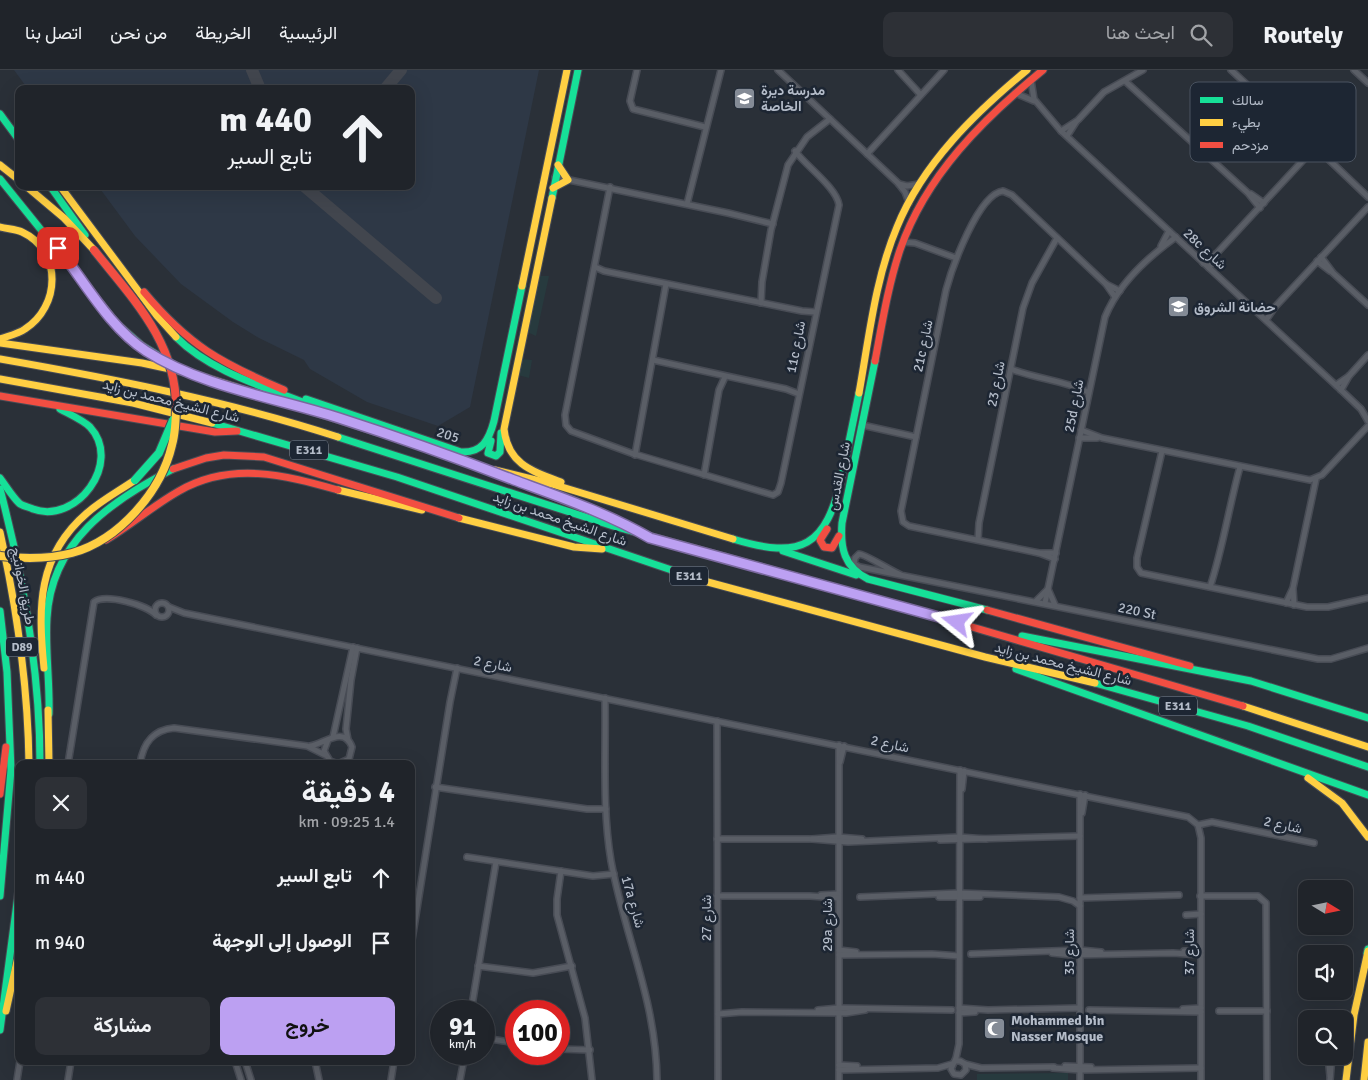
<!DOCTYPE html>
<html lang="ar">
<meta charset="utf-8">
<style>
:root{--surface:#20242a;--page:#2d3036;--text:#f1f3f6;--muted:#a2a4a8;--line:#3d4147;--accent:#bca0f2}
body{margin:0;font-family:Signika,Vazirmatn,sans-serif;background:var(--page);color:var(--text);direction:rtl;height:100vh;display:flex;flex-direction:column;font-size:19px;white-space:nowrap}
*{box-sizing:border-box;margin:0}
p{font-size:16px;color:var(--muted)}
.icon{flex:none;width:28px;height:28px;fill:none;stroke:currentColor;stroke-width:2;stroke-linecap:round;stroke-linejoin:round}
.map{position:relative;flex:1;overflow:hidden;direction:ltr}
.sheet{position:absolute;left:15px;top:690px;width:400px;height:305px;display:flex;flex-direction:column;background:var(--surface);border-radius:10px;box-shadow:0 5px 20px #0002,0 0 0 1px var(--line);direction:rtl}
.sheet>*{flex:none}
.guide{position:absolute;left:15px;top:15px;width:400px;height:105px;border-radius:10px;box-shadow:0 5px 20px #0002,0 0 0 1px var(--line);direction:rtl;background:#20242a;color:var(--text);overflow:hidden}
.needle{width:32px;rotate:100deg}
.fabs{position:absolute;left:1298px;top:810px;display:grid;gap:10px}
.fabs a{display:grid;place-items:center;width:55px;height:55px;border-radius:10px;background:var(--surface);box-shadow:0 5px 20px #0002,0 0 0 1px var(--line);font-size:25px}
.speed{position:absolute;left:430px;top:930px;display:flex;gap:10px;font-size:25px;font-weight:700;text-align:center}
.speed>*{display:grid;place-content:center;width:65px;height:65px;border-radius:50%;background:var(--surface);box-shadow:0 5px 20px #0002,0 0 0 1px var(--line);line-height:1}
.speed small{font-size:12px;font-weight:400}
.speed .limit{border:8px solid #d22;background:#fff;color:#111}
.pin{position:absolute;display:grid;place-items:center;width:42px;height:42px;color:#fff;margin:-21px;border-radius:10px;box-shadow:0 2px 8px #0006}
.me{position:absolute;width:55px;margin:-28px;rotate:285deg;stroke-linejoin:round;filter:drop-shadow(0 0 4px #0008)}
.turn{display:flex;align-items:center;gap:18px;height:105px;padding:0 20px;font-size:22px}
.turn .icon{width:65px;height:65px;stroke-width:2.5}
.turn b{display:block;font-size:35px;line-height:42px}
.round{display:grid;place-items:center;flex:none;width:52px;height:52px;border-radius:10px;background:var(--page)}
.summary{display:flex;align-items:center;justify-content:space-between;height:85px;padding:0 20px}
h1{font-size:30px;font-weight:700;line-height:38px}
.primary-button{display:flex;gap:10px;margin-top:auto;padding:10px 20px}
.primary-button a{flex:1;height:58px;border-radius:10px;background:var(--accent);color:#111;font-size:20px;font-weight:700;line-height:58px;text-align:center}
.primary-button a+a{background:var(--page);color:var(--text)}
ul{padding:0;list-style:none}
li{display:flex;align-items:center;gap:15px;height:65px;padding:0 20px}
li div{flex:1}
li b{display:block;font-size:19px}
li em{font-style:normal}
header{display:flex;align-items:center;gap:30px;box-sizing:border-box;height:70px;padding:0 25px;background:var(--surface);border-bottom:1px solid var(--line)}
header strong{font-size:24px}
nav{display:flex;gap:28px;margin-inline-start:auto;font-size:18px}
.search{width:350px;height:45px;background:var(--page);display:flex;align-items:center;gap:12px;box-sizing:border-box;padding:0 18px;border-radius:10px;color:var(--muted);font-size:19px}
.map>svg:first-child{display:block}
</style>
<header>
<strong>Routely</strong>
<div class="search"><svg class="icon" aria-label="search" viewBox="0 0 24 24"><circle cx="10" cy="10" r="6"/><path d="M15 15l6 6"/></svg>ابحث هنا</div>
<nav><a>الرئيسية</a><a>الخريطة</a><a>من نحن</a><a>اتصل بنا</a></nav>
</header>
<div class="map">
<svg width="1368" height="1010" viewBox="0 0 1368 1010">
<rect width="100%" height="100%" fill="#2a3038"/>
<!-- airport -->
<polygon fill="#2e3846" points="14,0 539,0 470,337 438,356 367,332 310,299 304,290 259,268 233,252 181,214 135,166 98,116 411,116 411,19 28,19"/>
<!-- green -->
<g fill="#273a3e">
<polygon points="541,206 549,206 536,266 527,262 538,208"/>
<polygon points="522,289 532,290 529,308 518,305"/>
<polygon points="1068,1003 1068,1010 977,1010 977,1004"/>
</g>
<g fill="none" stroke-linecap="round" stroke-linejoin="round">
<!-- taxiway -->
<g stroke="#42464e" stroke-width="12">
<polyline points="252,0 260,19"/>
<polyline points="385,19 401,0"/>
<polyline points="304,116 436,228"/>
</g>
<defs>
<g id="street">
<polyline points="637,0 630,31 633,39 705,57"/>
<polyline points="778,0 898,113 905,122 909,133"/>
<polyline points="898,0 920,24"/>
<polyline points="1354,0 1368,13"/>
<polyline points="1031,10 1034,29 1061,61 1341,320 1361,339 1368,351"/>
<polyline points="1125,11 1248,123 1260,138"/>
<polyline points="1015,23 1034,31"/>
<polyline points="1061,61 1078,50 1104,22 1143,0"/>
<polyline points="1067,66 1076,52"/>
<polyline points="867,84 944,0"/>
<polyline points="1324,85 1368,127"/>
<polyline points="555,107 728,143 773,154"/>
<polyline points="899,114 907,116 919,114"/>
<path d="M610,117L565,345L566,355L571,361L631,383L773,425L778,422L781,413L839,135C837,118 806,96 795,81"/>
<polyline points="1251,124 1264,133"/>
<polyline points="687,134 721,0"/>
<polyline points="903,172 915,173 956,188"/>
<polyline points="1161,176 1169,161"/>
<polyline points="1321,187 1333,203 1368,235"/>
<polyline points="1317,191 1330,201"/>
<polyline points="1203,193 1217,183 1306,87 1311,78 1307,70 1231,0"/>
<polyline points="595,197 604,201 802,241 815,242"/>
<polyline points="1209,198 1217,184"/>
<polyline points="1106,214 1115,227"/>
<polyline points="761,233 762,212 771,160 788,95 807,67 830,49"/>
<polyline points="1266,250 1275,237 1368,137"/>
<polyline points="653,290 786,319 799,324"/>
<path d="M1011,299C1036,309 1063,310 1088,322"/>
<polyline points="1336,315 1349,306 1368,285"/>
<polyline points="1341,320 1349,306"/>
<polyline points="862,355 916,367"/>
<polyline points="1081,360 1102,368 1310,410 1322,405 1368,356"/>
<polyline points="1079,368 1097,368"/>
<polyline points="1162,381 1137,488 1137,497 1141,503 1307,537 1328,537 1368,528"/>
<polyline points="635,385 666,214"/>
<polyline points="704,405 719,320 725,307"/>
<polyline points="978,470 979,453 1023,238 1032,213 1057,168"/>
<polyline points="1039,483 1056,483"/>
<path d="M1055,489L1039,483L909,456L903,452L901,441L946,220C952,198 978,124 1003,121L1012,125L1106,214L1120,221"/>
<path d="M901,505C891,501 865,484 859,484L855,488L854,494L860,497L1318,589H1331L1368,578"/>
<path d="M1210,517C1223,478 1229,436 1240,397"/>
<polyline points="1293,519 1294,535"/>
<polyline points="1036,531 1048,519 1055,535"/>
<circle cx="162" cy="540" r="7"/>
<path d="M1045,533L1105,247C1118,215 1148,187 1176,167"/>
<polyline points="1286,533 1293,518 1316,409"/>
<polyline points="169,537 184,543 1188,747 1198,755 1201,768 1201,1010"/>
<path d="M605,628C606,682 602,738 611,791C625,868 656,929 657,1010"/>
<polyline points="717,651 718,1010"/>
<polyline points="333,667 353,577"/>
<polyline points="348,670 346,659 351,610 357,578"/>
<polyline points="839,675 839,1010"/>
<path d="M310,676C324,674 344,655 352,677L349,689L338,694L330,691L324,681L328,670"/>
<polyline points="840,692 844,676"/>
<path d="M68,694L94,532C105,523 147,535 156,545"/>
<path d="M140,694C143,674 152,660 174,658L307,676L325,685"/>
<polyline points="435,717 587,739 606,739"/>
<polyline points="962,719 964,701"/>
<polyline points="1080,724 1080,1010"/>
<polyline points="1082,743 1085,725"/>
<polyline points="1198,755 1212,752 1314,773"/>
<polyline points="717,769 812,769 838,767 862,769"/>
<polyline points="812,769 848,772 959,767 986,769"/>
<polyline points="940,770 1080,766"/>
<polyline points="467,787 593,806 614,804"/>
<polyline points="561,801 557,829 557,845 585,948 592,1010"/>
<polyline points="821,825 838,824"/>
<polyline points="717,826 810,826 838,828"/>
<polyline points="1200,826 1258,826 1266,833 1267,1010"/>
<polyline points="860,827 959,823 1059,827 1073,831 1080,836"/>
<polyline points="939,827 980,827"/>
<polyline points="1080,828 1179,825"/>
<polyline points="1186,845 1201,844"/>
<polyline points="411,876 450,632 457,598"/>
<polyline points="839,880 856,882"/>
<polyline points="1184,881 1201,881"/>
<polyline points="1052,883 1072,885 1173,883 1201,885"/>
<polyline points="971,884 1080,880 1101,882"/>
<polyline points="839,885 932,884 959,886"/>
<polyline points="478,896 533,903 572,896"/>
<polyline points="959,938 988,940 1080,938"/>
<polyline points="1183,939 1201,938"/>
<polyline points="818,940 839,938 952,940"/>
<polyline points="1089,940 1201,942"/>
<polyline points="471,941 496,792"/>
<polyline points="1219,941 1267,941"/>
<polyline points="959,943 975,942"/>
<polyline points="718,944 742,942 846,943 865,940"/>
<polyline points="484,968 516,973"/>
<polyline points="559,979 590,980"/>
<polyline points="1328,986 1330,1006"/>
<polyline points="235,991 241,1010"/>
<polyline points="245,991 251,1010"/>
<polyline points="315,991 319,1010"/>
<polyline points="955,991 960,991 965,994 966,1000 961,1005 954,1004 951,999 956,988 959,974 960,700"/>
<polyline points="965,994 981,998 1054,997"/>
<polyline points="839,995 857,996"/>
<polyline points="1065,996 1091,997"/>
<polyline points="1053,998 1080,1000 1201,998"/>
<polyline points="839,1000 938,998 952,994"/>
<polyline points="17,1010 20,991"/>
<polyline points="68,1010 71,991"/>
<polyline points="391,1010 394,991"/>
<polyline points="460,1010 465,984"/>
<polyline points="1330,1010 1332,986"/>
</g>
<g id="fast">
<polyline points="0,44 19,70"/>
<polyline points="0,109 117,254 141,275 174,295"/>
<polyline points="50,116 85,165"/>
<polyline points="552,128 578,0"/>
<path d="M176,267C212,303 269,318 315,337"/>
<path d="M875,291L842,453C840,478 844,497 868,509L987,540"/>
<path d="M306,329L461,382C482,383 489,370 494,351L522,216"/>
<polyline points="212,353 397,407 704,511"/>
<polyline points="338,367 613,456 725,487"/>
<polyline points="396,368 481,397 633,458"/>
<polyline points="491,371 488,383 496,386 500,382 501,363"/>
<path d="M0,408C6,416 12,426 19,433C22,436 29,437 33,439C76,455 123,393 90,357C83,350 69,344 60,339"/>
<path d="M0,419C24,510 40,600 40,694"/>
<path d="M733,469C802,490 826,477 842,406C848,378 853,351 859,323"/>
<polyline points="783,481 856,505"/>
<polyline points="0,541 7,602 11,700 0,826"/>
<polyline points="1022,566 1251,611 1368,648"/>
<polyline points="1016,599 1368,725"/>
<polyline points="1095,613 1248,656 1368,697"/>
<path d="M49,644C50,612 45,580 47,548C51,472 110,431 173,399"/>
<polyline points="1367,883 1368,879"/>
<polyline points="0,960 19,818"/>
</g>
<g id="slow">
<polyline points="0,95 19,110"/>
<polyline points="26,116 64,148 94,180"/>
<polyline points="60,116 157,246 176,267"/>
<polyline points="553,118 568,110 558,95"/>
<path d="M552,128L504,359C508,394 531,401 561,412"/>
<path d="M0,157C7,159 16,159 22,162C63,181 60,237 25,259C18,264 8,266 0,269"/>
<polyline points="522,216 567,0"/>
<polyline points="0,273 142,293 198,305 396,368"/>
<path d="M0,289C114,309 227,331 338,367"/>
<polyline points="0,309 133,333 212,353"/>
<path d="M859,323C869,268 875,209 897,157C923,93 975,43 1027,0"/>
<polyline points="495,400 552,414 733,469"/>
<polyline points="338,420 422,440"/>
<polyline points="459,448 574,477 602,479"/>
<path d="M0,462C17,539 28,615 29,694"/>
<polyline points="725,487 910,539"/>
<polyline points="704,511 985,587 1095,613"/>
<path d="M44,598C38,537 37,486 87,443C102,430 119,421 135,410"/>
<polyline points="1243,636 1368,677"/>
<polyline points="48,640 49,694"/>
<polyline points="1308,708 1342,733 1368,767"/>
<polyline points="6,941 19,882"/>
<polyline points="1346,1010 1354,945 1368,881"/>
<polyline points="1364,1010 1368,972"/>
</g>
<g id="jam">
<path d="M144,222C189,276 221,293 284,320"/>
<path d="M875,291C882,254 888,216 900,180C926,105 983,49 1043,0"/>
<polyline points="0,326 215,362 237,361"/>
<polyline points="173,399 206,388 224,385 264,387 459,448"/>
<polyline points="827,459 820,470 824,477 832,478 839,466"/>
<path d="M106,470C131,455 154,435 179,421C231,391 285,405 338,420"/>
<polyline points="910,539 1243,636"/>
<polyline points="987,540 1190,596"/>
<polyline points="0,724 6,677"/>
</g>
</defs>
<!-- street casing -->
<use href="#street" stroke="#484c55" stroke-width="8"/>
<!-- fast casing -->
<use href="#fast" stroke="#484c55" stroke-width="9"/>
<!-- slow casing -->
<use href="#slow" stroke="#484c55" stroke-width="9"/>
<!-- jam casing -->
<use href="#jam" stroke="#484c55" stroke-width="9"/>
<!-- street -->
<use href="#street" stroke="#5a5e66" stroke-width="5"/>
<!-- fast -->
<use href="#fast" stroke="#16e098" stroke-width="7"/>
<!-- slow -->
<use href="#slow" stroke="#ffcf43" stroke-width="7"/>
<!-- jam -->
<use href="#jam" stroke="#f24e42" stroke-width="7"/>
<defs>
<polyline id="fast-bridge" points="135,410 159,383 173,350"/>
<path id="slow-bridge" d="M0,486C24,489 49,489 72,483C119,470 161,422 172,375C176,361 176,347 176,333"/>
<path id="jam-bridge" d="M94,180C133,229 177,273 176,339"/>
</defs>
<!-- fast-bridge casing -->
<use href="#fast-bridge" stroke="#484c55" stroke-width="10" stroke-linecap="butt"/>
<!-- slow-bridge casing -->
<use href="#slow-bridge" stroke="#484c55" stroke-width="10" stroke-linecap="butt"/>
<!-- jam-bridge casing -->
<use href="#jam-bridge" stroke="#484c55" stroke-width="10" stroke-linecap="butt"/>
<!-- fast-bridge -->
<use href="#fast-bridge" stroke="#16e098" stroke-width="8"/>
<!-- slow-bridge -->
<use href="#slow-bridge" stroke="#ffcf43" stroke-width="8"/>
<!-- jam-bridge -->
<use href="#jam-bridge" stroke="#f24e42" stroke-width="8"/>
</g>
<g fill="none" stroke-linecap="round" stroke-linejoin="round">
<defs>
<path id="route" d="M58,178C85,212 109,257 146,281C202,317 277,328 339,348C398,367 457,388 514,410C560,427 607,443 650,468L957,552"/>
</defs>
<!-- route casing -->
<use href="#route" stroke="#7a689d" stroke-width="12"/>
<!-- route -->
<use href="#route" stroke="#bca0f2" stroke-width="9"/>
</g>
<!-- icons -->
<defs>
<symbol id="school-square" viewBox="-11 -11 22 22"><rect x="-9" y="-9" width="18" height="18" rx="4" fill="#848b96" stroke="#1d2633"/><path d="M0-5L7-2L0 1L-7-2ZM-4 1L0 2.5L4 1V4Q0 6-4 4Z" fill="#fff"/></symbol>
<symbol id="mosque-square" viewBox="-11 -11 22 22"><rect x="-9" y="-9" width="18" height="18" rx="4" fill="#848b96" stroke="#1d2633"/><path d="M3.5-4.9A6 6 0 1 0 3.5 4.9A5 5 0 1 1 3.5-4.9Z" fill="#fff"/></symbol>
</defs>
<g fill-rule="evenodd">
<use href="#school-square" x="732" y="16" width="25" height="25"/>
<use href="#school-square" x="1166" y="224" width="25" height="25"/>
<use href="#mosque-square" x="982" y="946" width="25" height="25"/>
</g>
<g text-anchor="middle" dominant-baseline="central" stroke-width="5" stroke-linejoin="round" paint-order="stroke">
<!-- shield labels -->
<g fill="#1d2633" stroke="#878f9c" stroke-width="1">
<rect x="290" y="370.5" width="38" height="19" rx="4"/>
<rect x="670" y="496.5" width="38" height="19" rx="4"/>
<rect x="6" y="567.5" width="32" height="19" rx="4"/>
<rect x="1159" y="626.5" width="38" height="19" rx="4"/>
</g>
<g font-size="12" font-weight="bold" fill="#b4bcc9">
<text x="309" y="380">E311</text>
<text x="689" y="506">E311</text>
<text x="22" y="577">D89</text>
<text x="1178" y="636">E311</text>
</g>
<!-- poi labels -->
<g font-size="14" font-weight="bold" fill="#b4bcc9" stroke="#1d2633" text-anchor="start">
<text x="761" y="20">مدرسة ديرة<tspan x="761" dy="16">الخاصة</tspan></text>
<text x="1194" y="237">حضانة الشروق</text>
<text x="1011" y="950">Mohammed bin<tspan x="1011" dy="16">Nasser Mosque</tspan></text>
</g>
<!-- street labels -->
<g font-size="14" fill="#b4bcc9" stroke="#1d2633">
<text transform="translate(1205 179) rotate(43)">28c شارع</text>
<text transform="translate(923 276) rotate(-78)">21c شارع</text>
<text transform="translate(796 277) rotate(-79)">11c شارع</text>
<text transform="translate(996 314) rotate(-79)">شارع 23</text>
<text transform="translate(171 331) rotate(14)">شارع الشيخ محمد بن زايد</text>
<text transform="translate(1074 336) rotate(-79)">25d شارع</text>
<text transform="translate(448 365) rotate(18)">205</text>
<text transform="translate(839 406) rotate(-79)">شارع القدس</text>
<text transform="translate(560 449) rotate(19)">شارع الشيخ محمد بن زايد</text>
<text transform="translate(23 516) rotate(79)">طريق الخوانيج</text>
<text transform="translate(1137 541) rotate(12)">220 St</text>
<text transform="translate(493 594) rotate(11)">شارع 2</text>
<text transform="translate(1063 594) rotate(14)">شارع الشيخ محمد بن زايد</text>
<text transform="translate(890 674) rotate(12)">شارع 2</text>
<text transform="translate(1283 755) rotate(12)">شارع 2</text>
<text transform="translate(633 832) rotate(74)">17a شارع</text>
<text transform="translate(706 848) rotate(-90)">شارع 27</text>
<text transform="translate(827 855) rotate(-90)">29a شارع</text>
<text transform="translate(1069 882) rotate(-90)">شارع 35</text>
<text transform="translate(1189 882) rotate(-90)">شارع 37</text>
</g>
</g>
<!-- legend -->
<rect x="1190" y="12" width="166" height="80" rx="8" fill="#1d2633" stroke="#4a5360" stroke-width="1"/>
<rect x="1200" y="27" width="23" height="6" fill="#16e098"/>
<rect x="1200" y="49" width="23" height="7" fill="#ffcf43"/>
<rect x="1200" y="72" width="23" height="6" fill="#f24e42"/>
<g font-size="14" fill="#b4bcc9">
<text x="1232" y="35">سالك</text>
<text x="1232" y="57">بطيء</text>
<text x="1232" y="80">مزدحم</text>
</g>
</svg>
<div class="fabs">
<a><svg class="needle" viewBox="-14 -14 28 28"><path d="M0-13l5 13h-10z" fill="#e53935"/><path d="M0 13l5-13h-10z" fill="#a2a4a8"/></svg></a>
<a><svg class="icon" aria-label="sound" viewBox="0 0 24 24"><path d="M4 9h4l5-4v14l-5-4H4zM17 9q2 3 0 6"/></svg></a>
<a><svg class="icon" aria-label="search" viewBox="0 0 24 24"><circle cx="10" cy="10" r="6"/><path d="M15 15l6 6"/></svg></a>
</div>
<div class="speed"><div>91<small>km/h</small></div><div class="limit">100</div></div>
<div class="pin" style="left:58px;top:178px;background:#d93025"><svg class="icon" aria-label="arrive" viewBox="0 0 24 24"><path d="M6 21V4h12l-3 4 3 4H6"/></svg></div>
<svg class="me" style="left:957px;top:552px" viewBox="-20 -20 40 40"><path d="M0-17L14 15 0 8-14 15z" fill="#bca0f2" stroke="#fff" stroke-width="4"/></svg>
<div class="guide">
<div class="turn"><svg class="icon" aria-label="ahead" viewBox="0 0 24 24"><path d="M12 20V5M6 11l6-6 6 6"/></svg><div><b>440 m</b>تابع السير</div></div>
</div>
<section class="sheet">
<div class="summary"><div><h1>4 دقيقة</h1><p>1.4 km · 09:25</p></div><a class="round"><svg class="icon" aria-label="close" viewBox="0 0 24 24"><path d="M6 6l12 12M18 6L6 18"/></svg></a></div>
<ul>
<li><svg class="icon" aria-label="ahead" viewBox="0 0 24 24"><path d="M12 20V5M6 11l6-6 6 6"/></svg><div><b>تابع السير</b></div><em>440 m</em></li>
<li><svg class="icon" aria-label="arrive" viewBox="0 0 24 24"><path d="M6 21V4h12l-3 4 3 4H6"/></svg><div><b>الوصول إلى الوجهة</b></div><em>940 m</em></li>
</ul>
<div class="primary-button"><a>خروج</a><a>مشاركة</a></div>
</section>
</div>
